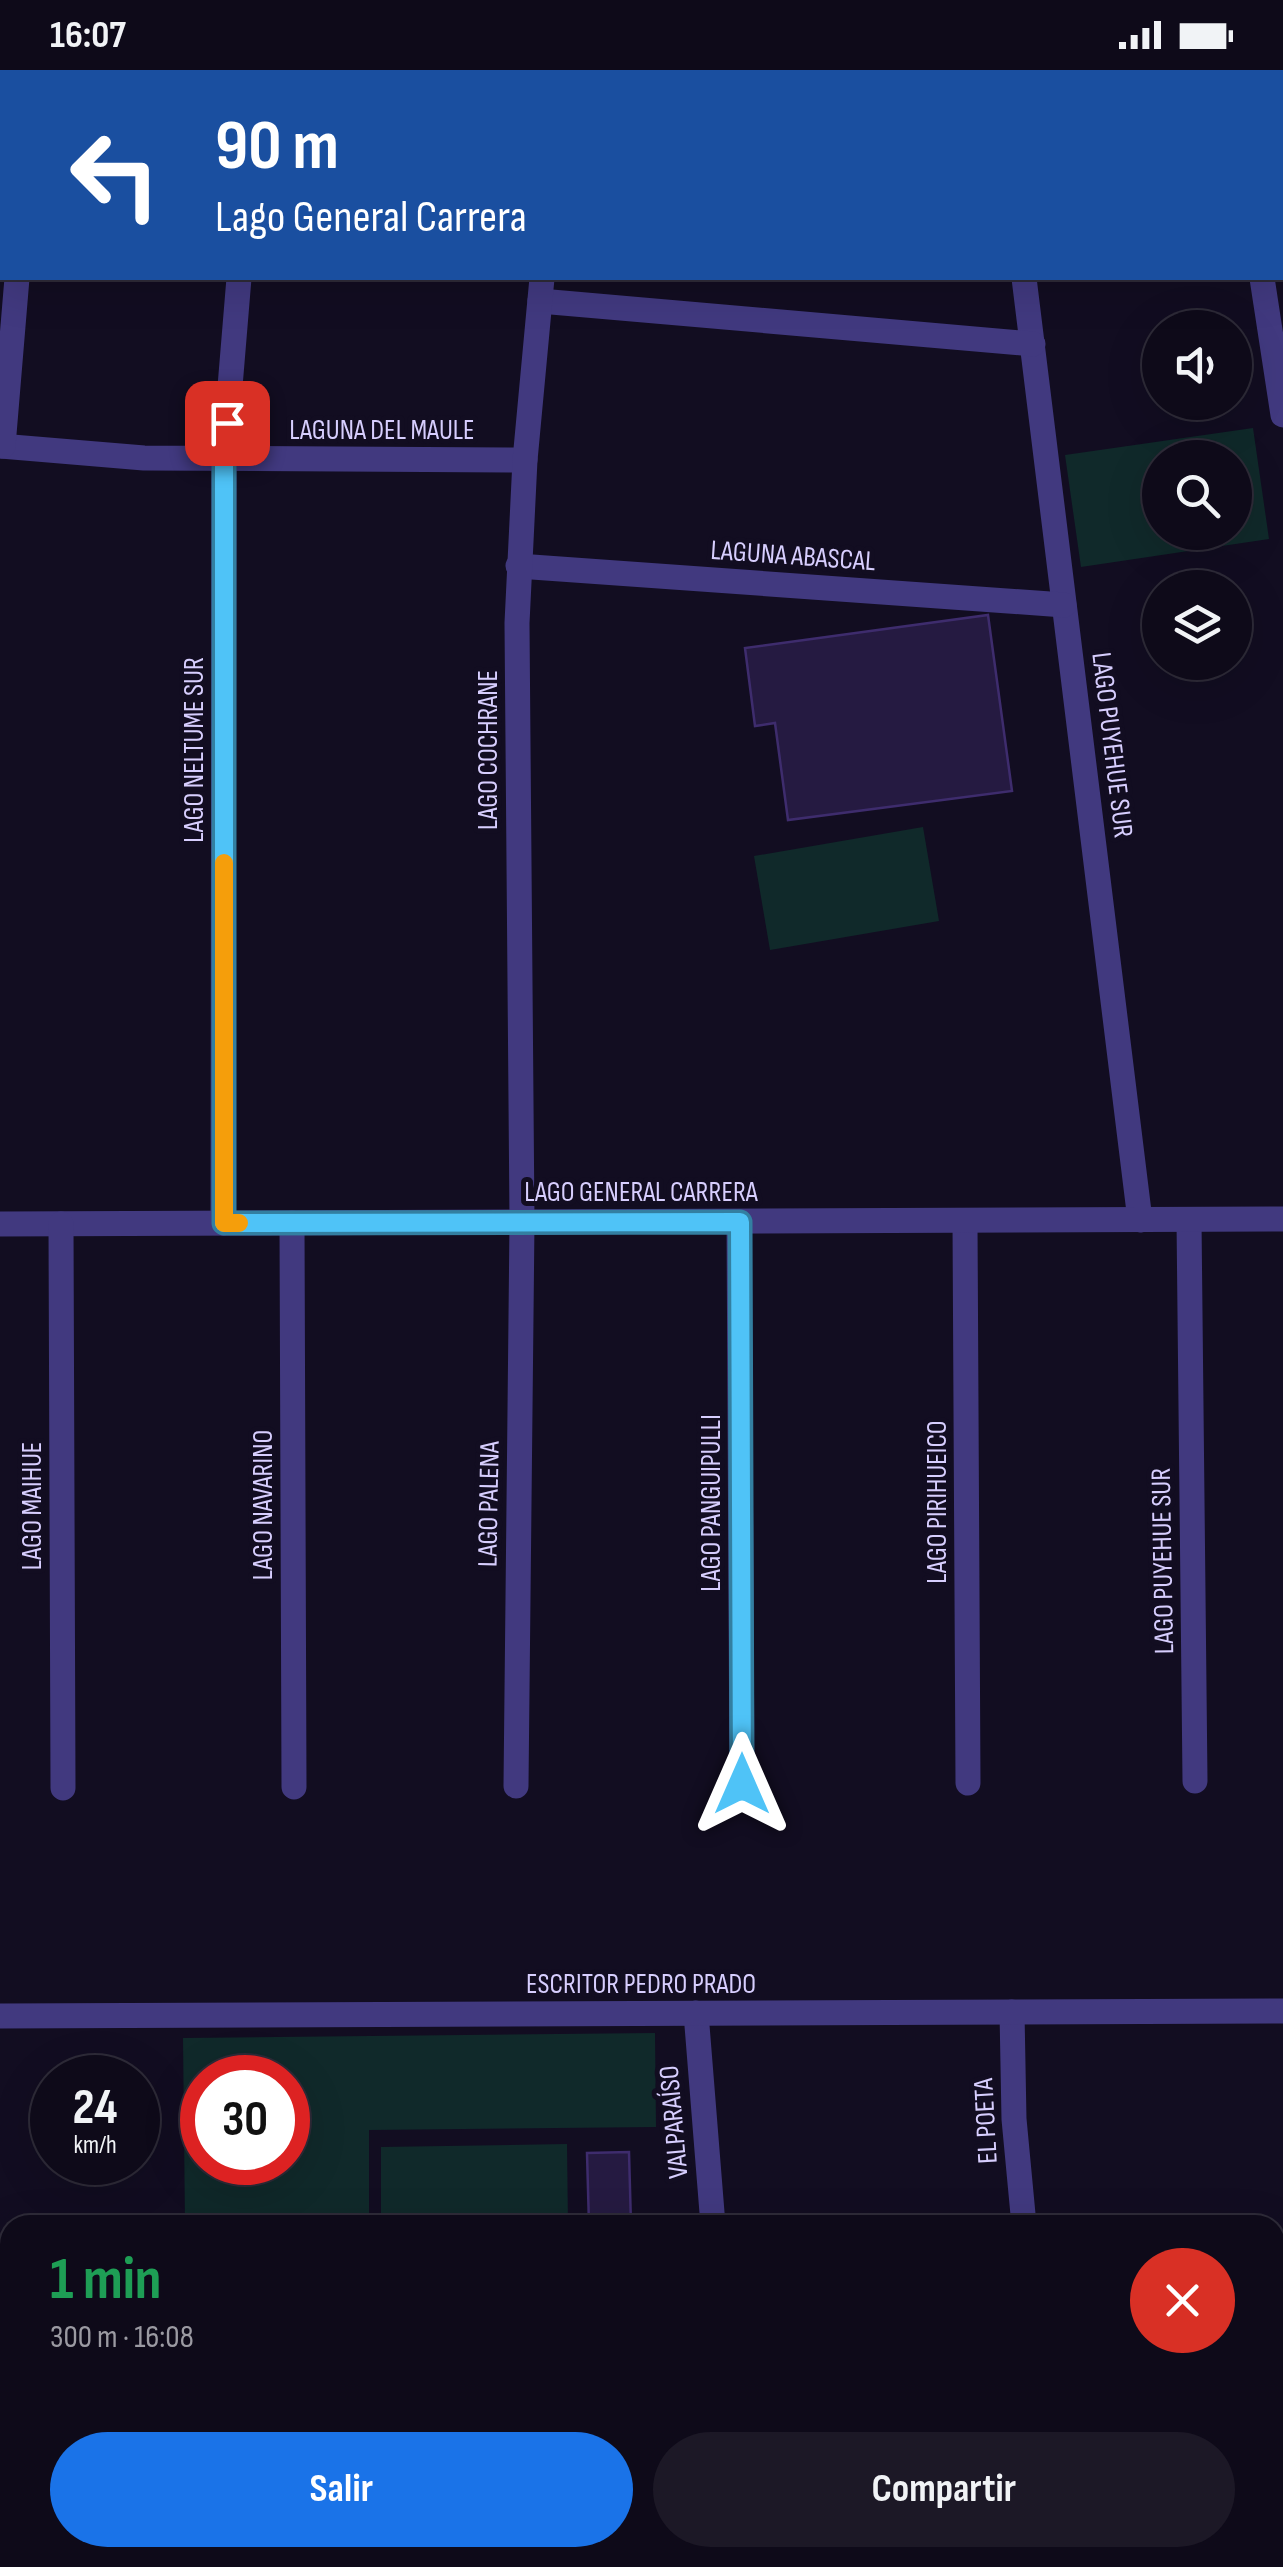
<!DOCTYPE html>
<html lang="es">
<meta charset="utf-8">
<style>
:root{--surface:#0e0a19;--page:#1c1826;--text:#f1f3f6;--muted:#9b9aa2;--line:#2e2b38;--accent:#1a73e8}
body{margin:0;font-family:"Sofia Sans Condensed",sans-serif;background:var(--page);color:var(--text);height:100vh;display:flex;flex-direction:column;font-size:38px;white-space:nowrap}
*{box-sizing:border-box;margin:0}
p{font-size:32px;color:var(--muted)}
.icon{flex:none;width:55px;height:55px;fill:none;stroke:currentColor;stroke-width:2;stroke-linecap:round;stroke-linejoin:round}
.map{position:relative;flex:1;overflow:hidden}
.details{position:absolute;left:0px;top:2145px;width:1285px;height:352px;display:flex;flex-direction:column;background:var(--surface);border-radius:30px 30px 0 0;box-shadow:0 10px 40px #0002,0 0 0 2px var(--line)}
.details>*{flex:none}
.top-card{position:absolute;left:0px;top:0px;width:1285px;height:210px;box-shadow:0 10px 40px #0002,0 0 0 2px var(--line);background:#1a4fa0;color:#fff;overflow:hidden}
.buttons{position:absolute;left:1142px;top:240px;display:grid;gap:20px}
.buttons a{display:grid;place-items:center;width:110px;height:110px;border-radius:50%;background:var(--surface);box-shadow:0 10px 40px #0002,0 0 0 2px var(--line);font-size:50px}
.speed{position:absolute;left:30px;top:1985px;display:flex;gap:20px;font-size:50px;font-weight:700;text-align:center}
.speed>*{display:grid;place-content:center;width:130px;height:130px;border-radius:50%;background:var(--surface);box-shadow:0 10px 40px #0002,0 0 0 2px var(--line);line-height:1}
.speed small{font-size:25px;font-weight:400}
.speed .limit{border:15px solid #d22;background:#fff;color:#111}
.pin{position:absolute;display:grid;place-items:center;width:85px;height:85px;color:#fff;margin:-42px;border-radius:20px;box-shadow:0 5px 15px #0006}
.me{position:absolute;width:110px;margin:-55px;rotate:0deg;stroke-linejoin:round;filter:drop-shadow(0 0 8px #0008)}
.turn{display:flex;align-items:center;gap:35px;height:210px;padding:0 50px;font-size:45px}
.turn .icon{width:130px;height:130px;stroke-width:2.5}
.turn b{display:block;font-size:70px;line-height:85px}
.round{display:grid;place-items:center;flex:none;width:105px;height:105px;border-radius:52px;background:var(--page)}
.summary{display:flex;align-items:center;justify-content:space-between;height:170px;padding:0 50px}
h1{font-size:60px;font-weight:700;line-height:75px;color:#1e9e55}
.cta{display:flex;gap:20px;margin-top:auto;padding:20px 50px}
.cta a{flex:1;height:115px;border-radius:60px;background:var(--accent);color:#fff;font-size:40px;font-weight:700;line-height:115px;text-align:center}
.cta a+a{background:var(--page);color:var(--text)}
.status{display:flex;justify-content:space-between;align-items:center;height:70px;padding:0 50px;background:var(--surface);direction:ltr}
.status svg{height:28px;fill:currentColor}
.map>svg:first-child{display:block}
</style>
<div class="status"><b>16:07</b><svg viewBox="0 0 49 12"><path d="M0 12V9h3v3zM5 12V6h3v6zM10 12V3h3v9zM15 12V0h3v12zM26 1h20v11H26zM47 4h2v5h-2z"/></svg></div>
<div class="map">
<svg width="1283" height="2497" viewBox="0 0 1283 2497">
<rect width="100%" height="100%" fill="#120d21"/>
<!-- green -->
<g fill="#10292a" fill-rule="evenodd">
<path d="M1253,358L1269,469L1081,497L1065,385ZM1160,388H1235V462H1160Z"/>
<polygon points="923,757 939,851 770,880 754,786"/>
<path d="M655,1963L656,2057L369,2060V2155H185L183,1968ZM202,2008H288V2092H202Z"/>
<polygon points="567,2074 568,2155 381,2155 381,2077"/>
</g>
<!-- building -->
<g fill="#251a41" stroke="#3e2c6d" stroke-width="2.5">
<polygon points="988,545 1012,721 788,750 775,653 755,656 745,578"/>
<polygon points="629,2082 631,2155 589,2155 587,2083"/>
</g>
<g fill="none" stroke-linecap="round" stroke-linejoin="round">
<!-- street -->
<g stroke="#41397f" stroke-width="25">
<polyline points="950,0 984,2"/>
<polyline points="1230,0 1230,2"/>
<polyline points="33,2 34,0"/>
<polyline points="256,2 256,0"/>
<polyline points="560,2 561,0"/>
<polyline points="1024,208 1140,1150"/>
<polyline points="1262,208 1283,345"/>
<polyline points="540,231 1033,274"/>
<polyline points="0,376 144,388 525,390"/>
<polyline points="3,376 17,208"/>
<polyline points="518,496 1064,535"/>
<polyline points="1189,1150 1195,1711"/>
<polyline points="965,1151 968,1713"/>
<polyline points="739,1152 742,1714"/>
<polyline points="223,1153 224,389 239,208"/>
<polyline points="292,1153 294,1717"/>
<polyline points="0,1154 1283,1149"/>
<polyline points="61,1154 63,1718"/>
<polyline points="516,1716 522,1152 517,553 525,390 542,208"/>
<polyline points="1012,1942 1014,2049 1024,2155"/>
<polyline points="696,1943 713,2155"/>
<polyline points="0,1946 1283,1941"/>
<polyline points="0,2262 10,2262"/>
<polyline points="103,2488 103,2497"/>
<polyline points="418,2488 419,2497"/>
<polyline points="739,2488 740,2497"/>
<polyline points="1058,2488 1059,2497"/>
</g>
</g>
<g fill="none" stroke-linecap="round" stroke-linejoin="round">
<defs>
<polyline id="route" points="227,353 224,389 224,1153 740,1152 742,1714"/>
</defs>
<!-- route casing -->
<use href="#route" stroke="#337fa1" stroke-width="25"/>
<!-- route -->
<use href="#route" stroke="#4fc3f7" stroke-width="18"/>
<!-- slow -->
<polyline stroke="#f59e0b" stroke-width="18" points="224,793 224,1153 239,1153"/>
</g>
<g text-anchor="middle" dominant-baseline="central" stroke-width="10" stroke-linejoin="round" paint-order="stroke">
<!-- street labels -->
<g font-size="28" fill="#d7cefe" stroke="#120d21">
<text x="382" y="360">LAGUNA DEL MAULE</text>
<text transform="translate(793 486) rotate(4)">LAGUNA ABASCAL</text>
<text transform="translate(1112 675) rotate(83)">LAGO PUYEHUE SUR</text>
<text transform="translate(194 680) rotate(-90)">LAGO NELTUME SUR</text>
<text transform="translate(488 680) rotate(-90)">LAGO COCHRANE</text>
<text x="641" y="1122">LAGO GENERAL CARRERA</text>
<text transform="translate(937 1432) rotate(-90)">LAGO PIRIHUEICO</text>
<text transform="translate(711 1433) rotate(-90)">LAGO PANGUIPULLI</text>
<text transform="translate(489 1434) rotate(-89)">LAGO PALENA</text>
<text transform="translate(263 1435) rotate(-90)">LAGO NAVARINO</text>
<text transform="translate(32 1436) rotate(-90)">LAGO MAIHUE</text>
<text transform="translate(1163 1491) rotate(-91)">LAGO PUYEHUE SUR</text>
<text x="641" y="1914">ESCRITOR PEDRO PRADO</text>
<text transform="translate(986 2051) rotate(-93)">EL POETA</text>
<text transform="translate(674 2052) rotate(-95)">VALPARAÍSO</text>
</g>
</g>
</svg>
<div class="buttons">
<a><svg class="icon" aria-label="sound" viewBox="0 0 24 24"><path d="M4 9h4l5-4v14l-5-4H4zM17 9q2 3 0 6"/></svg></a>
<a><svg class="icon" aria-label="search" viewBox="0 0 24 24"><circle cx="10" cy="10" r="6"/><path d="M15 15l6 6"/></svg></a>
<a><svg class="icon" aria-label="layers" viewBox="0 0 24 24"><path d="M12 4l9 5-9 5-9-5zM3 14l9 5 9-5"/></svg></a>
</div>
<div class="speed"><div>24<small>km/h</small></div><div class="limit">30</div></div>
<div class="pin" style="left:227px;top:353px;background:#d93025"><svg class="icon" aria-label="arrive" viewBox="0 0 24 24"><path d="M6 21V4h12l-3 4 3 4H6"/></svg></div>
<svg class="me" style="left:742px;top:1714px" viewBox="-20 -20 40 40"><path d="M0-17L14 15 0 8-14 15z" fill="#4fc3f7" stroke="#fff" stroke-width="4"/></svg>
<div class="top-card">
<div class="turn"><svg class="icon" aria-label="left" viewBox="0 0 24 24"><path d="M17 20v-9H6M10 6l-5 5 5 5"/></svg><div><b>90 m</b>Lago General Carrera</div></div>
</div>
<section class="details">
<div class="summary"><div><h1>1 min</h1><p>300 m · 16:08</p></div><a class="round" style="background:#d93025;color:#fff"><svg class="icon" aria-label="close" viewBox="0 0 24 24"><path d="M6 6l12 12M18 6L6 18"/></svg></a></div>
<div class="cta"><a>Salir</a><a>Compartir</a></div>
</section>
</div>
